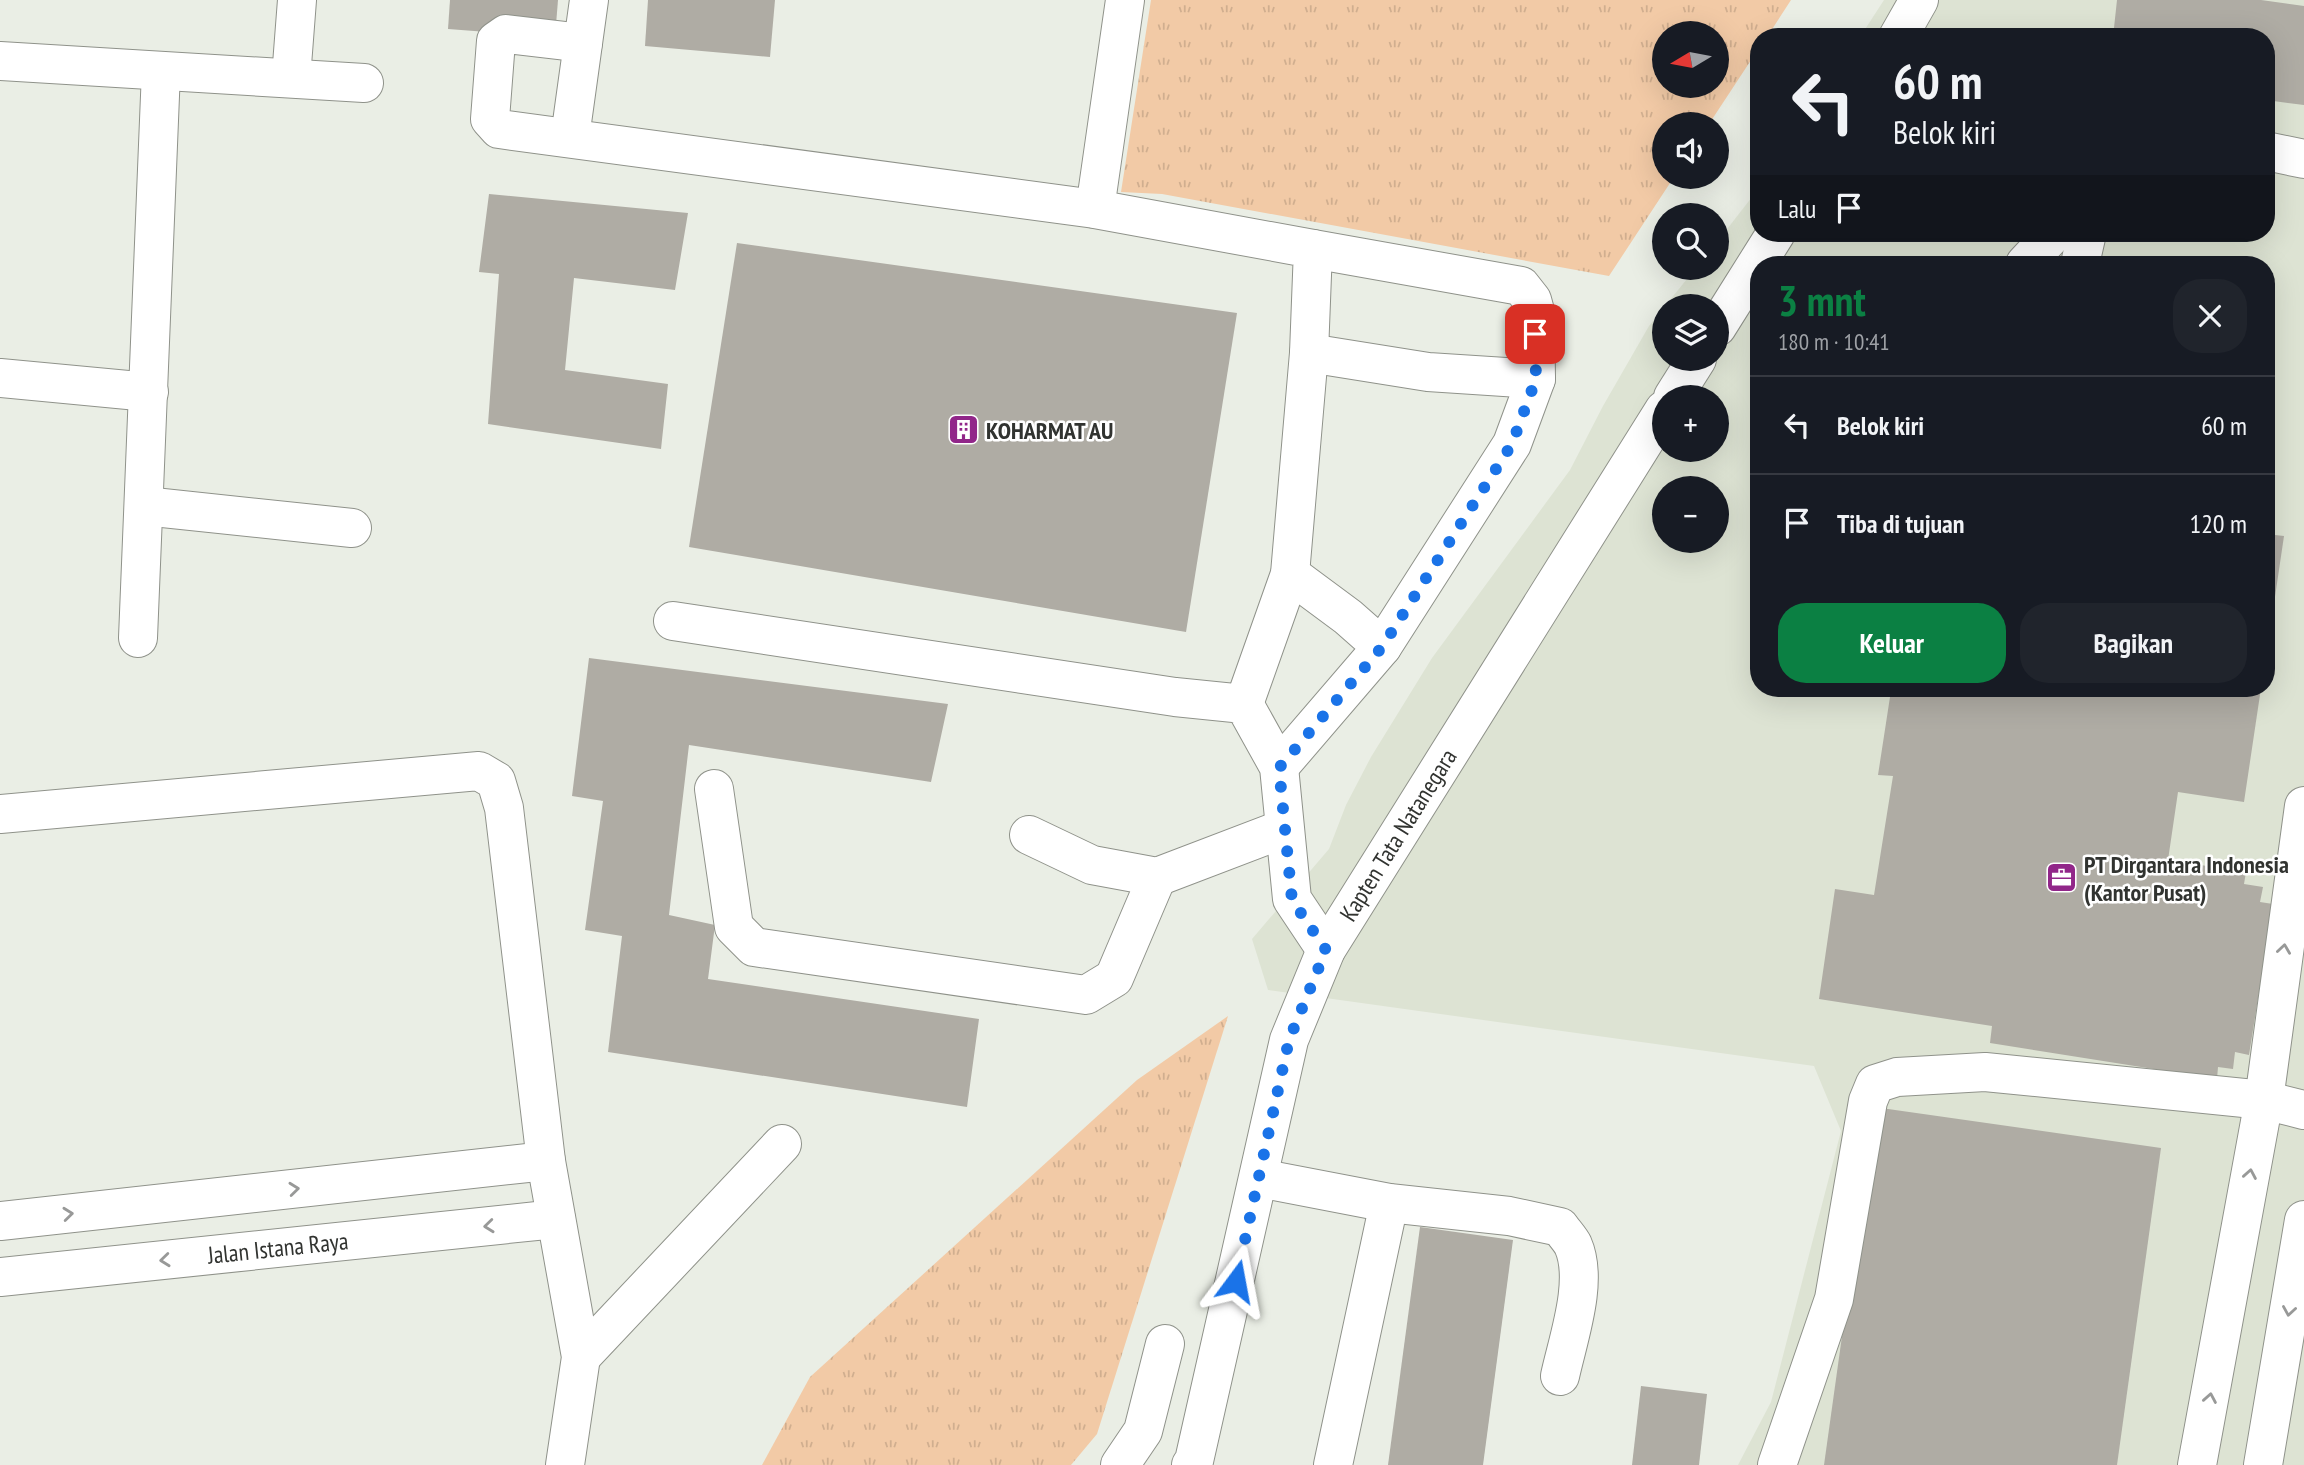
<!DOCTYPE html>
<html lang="id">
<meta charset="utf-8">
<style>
:root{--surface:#171b24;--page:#20242c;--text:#f1f3f6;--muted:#9ea1a6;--line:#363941;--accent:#0b8043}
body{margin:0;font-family:"PT Sans Narrow",sans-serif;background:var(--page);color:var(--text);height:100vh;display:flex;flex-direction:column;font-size:26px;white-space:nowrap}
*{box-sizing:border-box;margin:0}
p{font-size:23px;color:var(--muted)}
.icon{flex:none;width:38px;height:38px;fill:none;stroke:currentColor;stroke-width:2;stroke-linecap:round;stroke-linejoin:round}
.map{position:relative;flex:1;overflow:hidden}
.drawer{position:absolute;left:1750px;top:256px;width:525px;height:441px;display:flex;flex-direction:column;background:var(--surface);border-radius:28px;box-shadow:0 7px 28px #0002}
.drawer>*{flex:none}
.top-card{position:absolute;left:1750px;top:28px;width:525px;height:214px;border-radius:28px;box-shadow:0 7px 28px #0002;background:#171b24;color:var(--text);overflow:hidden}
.needle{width:46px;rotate:260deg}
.fabs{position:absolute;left:1652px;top:21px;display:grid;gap:14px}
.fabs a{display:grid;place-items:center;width:77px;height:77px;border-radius:50%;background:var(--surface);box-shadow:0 7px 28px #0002;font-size:35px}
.pin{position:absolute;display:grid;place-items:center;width:60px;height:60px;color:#fff;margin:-30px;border-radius:14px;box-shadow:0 4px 10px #0006}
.me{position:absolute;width:77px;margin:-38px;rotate:13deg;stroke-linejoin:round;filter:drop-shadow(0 0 5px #0008)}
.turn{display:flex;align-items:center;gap:24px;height:147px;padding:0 28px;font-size:32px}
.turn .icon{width:91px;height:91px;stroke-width:2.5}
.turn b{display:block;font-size:49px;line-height:60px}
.then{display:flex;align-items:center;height:66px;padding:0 28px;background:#0003;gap:14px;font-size:26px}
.round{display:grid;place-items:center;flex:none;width:74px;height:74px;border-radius:28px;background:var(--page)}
.head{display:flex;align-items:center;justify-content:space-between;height:119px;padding:0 28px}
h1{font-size:42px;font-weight:800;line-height:52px;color:var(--accent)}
.button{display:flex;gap:14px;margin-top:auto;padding:14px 28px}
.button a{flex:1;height:80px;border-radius:28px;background:var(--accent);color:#fff;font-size:28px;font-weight:800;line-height:80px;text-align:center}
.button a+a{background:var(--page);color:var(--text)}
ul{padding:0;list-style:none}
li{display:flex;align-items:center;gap:21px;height:98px;padding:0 28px;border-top:2px solid var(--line)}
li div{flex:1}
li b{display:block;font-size:26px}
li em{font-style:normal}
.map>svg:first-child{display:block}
</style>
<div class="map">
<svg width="2304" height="1465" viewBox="0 0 2304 1465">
<defs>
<pattern id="grass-tufts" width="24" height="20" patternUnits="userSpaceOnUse" patternTransform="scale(1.75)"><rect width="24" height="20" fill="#f2caa6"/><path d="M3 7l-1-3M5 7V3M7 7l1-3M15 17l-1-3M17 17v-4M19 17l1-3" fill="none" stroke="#d0ae8f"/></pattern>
</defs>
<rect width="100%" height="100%" fill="#eaeee5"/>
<!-- built -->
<path fill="#dde3d3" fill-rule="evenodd" d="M1884,0H2304V1465H1738L1771,1402L1841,1131L1814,1066L1268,990L1252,939L1329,849L1346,805L1371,757L1432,658L1570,470L1603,406L1649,326L1664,307V359H1717V306H1665L1696,268H1717V242L1759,188V233H2266V37H1860ZM1759,264H2266V688H1759ZM1664,397H1717V450H1664ZM1664,488H1717V541H1664Z"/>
<!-- grass -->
<g fill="url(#grass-tufts)" fill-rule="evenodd">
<path d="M1151,0H1791L1767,37H1759V48L1709,124H1664V177H1674L1609,276L1162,194L1121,192ZM1664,33H1717V86H1664Z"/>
<polygon points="1228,1016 1097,1434 1071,1465 762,1465 810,1377 1137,1080"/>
</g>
<!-- building -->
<g fill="#afaca4">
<polygon points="450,0 558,0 555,37 448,29"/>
<polygon points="648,0 775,0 770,57 645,46"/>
<polygon points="2117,0 2261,0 2304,6 2304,105 2266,100 2266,37 2113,37"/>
<polygon points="489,194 688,213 675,290 574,278 565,370 668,384 661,449 488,424 499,274 479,272"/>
<polygon points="737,243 1237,313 1186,632 689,547"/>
<polygon points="2266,534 2284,536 2268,644 2266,644"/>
<polygon points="589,658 948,704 931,782 689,745 669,915 715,925 708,979 979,1019 967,1107 608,1052 622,936 585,930 603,801 572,796"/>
<polygon points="1841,688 2261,688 2244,802 2178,792 2168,860 2246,872 2244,884 2263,887 2260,902 2273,904 2249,1055 2235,1052 2233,1069 2218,1067 2217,1079 1990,1043 1992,1026 1819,999 1835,889 1874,895 1893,776 1878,775 1890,697"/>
<polygon points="1874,1107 2161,1148 2117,1465 1824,1465"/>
<polygon points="1420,1227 1513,1240 1483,1465 1388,1465"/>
<polygon points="1641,1386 1707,1394 1699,1465 1632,1465"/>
</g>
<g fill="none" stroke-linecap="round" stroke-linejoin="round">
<defs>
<g id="minor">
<polyline points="1898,37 1919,0"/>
<polyline points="583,43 506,34 496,41 490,119 499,129 1095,209 1313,249 1309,353 1290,574 1244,704"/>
<polyline points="0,61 364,83"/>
<polyline points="291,78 297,0"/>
<polyline points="570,137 589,0"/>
<polyline points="2266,151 2304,159"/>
<polyline points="1095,209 1125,0"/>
<polyline points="1313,249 1521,286 1532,300 1535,311 1536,379 1512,444 1382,647"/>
<polyline points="2025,264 2054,233"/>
<polyline points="2080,264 2087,233"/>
<polyline points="1717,327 1776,233"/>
<polyline points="1309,353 1428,372 1536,379"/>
<polyline points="0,378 149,392"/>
<polyline points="1673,397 1697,359"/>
<polyline points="144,506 352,528"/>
<polyline points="673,621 1175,697 1244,704 1279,767 1292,899 1326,950"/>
<polyline points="138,638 161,71"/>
<polyline points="1279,767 1382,647 1348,617 1290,574"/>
<polyline points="714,789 734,927 754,947 1086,995 1114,978 1157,877"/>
<polyline points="0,814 479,771 496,781 504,808 546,1161 581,1357 565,1465"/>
<polyline points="1029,835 1092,865 1157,877 1283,829"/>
<path d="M1259,1178L1389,1203L1509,1216L1560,1227C1564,1233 1570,1239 1573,1245C1589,1281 1568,1339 1560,1376"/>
<polyline points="0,1221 546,1161"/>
<polyline points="0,1277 556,1219"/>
<polyline points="581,1357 782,1144"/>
<polyline points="1120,1465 1143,1431 1165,1344"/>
<polyline points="1191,1465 1194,1461 1289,1040 1326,950 1664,410"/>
<polyline points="1333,1465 1389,1203"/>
<polyline points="1777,1465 1834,1299 1868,1101 1875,1084 1897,1077 1985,1072 2264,1100 2304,1110"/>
<polyline points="2197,1465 2264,1100 2304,806"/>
<polyline points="2263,1465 2304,1220"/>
</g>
</defs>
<!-- minor casing -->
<use href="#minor" stroke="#8f928a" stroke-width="40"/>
<!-- minor -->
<use href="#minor" stroke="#fff" stroke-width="38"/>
</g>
<!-- one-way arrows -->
<defs><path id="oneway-chevron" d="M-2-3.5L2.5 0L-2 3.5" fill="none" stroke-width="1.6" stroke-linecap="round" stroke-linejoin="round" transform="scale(1.75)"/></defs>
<g stroke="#989998">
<use href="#oneway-chevron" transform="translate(2284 949) rotate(-82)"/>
<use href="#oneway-chevron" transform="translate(2250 1174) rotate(-80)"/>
<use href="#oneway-chevron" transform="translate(294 1189) rotate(-6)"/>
<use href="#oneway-chevron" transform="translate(68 1214) rotate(-6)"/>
<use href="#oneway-chevron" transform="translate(489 1226) rotate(174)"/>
<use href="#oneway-chevron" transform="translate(165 1260) rotate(174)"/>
<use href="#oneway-chevron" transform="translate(2289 1311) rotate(99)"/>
<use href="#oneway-chevron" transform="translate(2210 1398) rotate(-80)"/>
</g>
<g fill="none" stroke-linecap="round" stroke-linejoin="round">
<!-- route -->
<polyline stroke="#1a73e8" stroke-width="12" stroke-dasharray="0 21.6" points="1236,1281 1289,1040 1326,950 1292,900 1279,768 1382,647 1512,444 1536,379 1535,334"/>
</g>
<!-- icons -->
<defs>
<symbol id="building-square" viewBox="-11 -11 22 22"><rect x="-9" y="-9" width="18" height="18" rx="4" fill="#912689" stroke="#fff"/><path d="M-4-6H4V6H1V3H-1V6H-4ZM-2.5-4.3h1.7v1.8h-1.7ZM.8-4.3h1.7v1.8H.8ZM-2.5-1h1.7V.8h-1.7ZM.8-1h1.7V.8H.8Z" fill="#fff"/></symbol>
<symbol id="office-square" viewBox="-11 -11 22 22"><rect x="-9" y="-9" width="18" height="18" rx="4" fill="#912689" stroke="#fff"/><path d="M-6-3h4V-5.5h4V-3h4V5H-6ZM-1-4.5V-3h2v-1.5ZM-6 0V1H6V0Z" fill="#fff"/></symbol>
</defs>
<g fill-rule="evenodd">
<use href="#building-square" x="946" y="412" width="35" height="35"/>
<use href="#office-square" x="2044" y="860" width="35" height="35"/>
</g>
<g text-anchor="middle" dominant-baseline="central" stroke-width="5" stroke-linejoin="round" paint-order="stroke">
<!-- poi labels -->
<g font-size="24" font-weight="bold" fill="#313330" stroke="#fff" text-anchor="start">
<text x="986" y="430">KOHARMAT AU</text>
<text x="2084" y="864">PT Dirgantara Indonesia<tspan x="2084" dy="28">(Kantor Pusat)</tspan></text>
</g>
<!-- street labels -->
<g font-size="24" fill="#313330" stroke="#fff">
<text transform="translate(1398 835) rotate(-58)">Kapten Tata Natanegara</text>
<text transform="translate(278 1248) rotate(-6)">Jalan Istana Raya</text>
</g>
</g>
</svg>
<div class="fabs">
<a><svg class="needle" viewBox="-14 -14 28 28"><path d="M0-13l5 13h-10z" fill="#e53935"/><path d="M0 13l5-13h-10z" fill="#9ea1a6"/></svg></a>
<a><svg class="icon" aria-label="sound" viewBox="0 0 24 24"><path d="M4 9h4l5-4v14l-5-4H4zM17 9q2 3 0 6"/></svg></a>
<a><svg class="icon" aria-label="search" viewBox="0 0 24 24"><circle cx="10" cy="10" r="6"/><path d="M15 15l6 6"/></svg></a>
<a><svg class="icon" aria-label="layers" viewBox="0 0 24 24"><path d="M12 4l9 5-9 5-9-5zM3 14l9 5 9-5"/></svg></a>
<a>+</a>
<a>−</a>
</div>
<div class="pin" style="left:1535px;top:334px;background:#d93025"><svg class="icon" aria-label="arrive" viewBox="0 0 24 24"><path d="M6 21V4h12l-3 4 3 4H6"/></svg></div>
<svg class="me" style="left:1236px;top:1281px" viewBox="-20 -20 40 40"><path d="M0-17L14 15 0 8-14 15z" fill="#1a73e8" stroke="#fff" stroke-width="4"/></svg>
<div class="top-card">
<div class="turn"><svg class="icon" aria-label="left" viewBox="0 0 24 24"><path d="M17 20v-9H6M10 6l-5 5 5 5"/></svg><div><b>60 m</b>Belok kiri</div></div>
<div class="then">Lalu<svg class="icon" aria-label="arrive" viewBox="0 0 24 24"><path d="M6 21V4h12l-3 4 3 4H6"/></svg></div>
</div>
<section class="drawer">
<div class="head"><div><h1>3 mnt</h1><p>180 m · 10:41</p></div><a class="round"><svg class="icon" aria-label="close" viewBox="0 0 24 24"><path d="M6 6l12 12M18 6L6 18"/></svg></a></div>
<ul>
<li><svg class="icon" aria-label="left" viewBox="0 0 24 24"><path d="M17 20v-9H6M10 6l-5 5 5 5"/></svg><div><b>Belok kiri</b></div><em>60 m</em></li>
<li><svg class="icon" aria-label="arrive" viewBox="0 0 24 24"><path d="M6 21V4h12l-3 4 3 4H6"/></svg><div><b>Tiba di tujuan</b></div><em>120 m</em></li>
</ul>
<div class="button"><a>Keluar</a><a>Bagikan</a></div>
</section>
</div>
